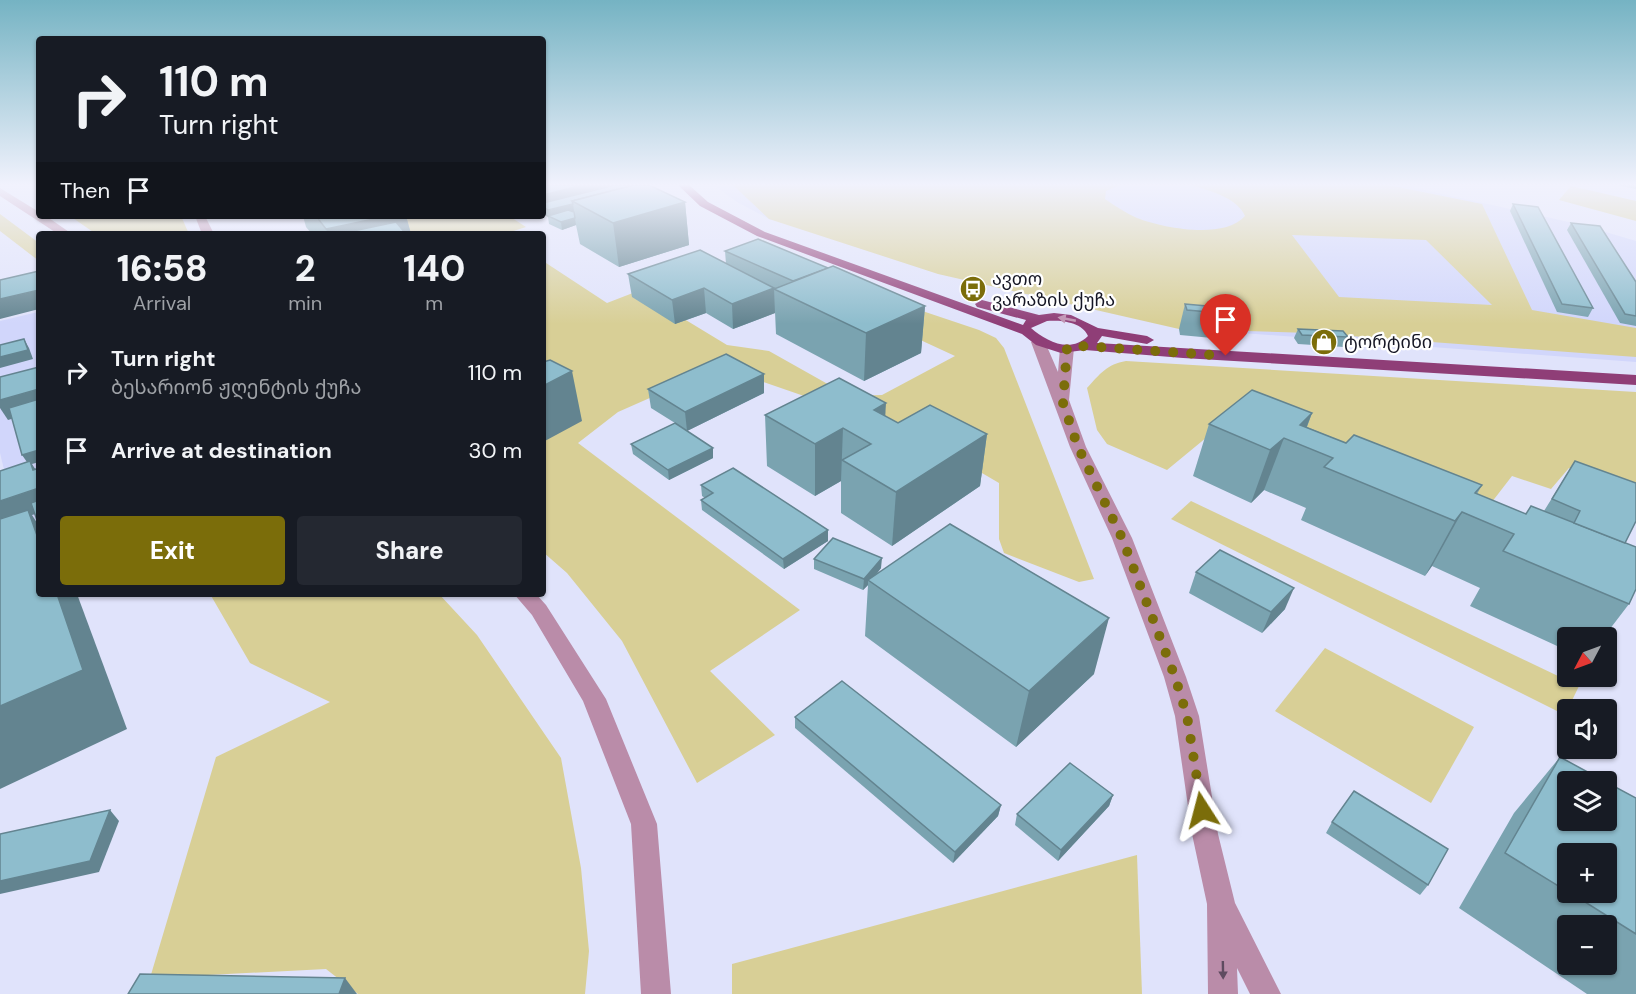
<!DOCTYPE html>
<meta charset="utf-8">
<style>
:root{--surface:#171b24;--page:#242831;--text:#f1f3f6;--muted:#9ea1a6;--accent:#7b6d0a}
body{margin:0;font-family:"DM Sans","Noto Sans Georgian",sans-serif;background:var(--page);color:var(--text);height:100vh;display:flex;flex-direction:column;font-size:22px;white-space:nowrap}
*{box-sizing:border-box;margin:0}
p{font-size:20px;color:var(--muted)}
.icon{flex:none;width:33px;height:33px;fill:none;stroke:currentColor;stroke-width:2;stroke-linecap:round;stroke-linejoin:round}
.map{position:relative;flex:1;overflow:hidden}
.sheet{position:absolute;left:36px;top:231px;width:510px;height:366px;display:flex;flex-direction:column;background:var(--surface);border-radius:6px;box-shadow:0 2px 4px #0004}
.sheet>*{flex:none}
.hud{position:absolute;left:36px;top:36px;width:510px;height:183px;border-radius:6px;box-shadow:0 2px 4px #0004;background:#171b24;color:var(--text);overflow:hidden}
.needle{width:39px;rotate:229deg}
.tools{position:absolute;left:1557px;top:627px;display:grid;gap:12px}
.tools a{display:grid;place-items:center;width:60px;height:60px;border-radius:6px;background:var(--surface);box-shadow:0 2px 4px #0004;font-size:30px}
.pin{position:absolute;display:grid;place-items:center;width:51px;height:51px;color:#fff;margin:-62px -26px;border-radius:50% 50% 50% 0;rotate:-45deg;box-shadow:0 0 6px #0007}
.pin .icon{rotate:45deg}
.me{position:absolute;width:66px;margin:-33px;rotate:351deg;stroke-linejoin:round;filter:drop-shadow(0 0 4px #0008)}
.turn{display:flex;align-items:center;gap:21px;height:126px;padding:0 24px;font-size:27px}
.turn .icon{width:78px;height:78px;stroke-width:2.5}
.turn b{display:block;font-size:42px;line-height:51px}
.then{display:flex;align-items:center;height:57px;padding:0 24px;background:#0003;gap:12px;font-size:22px}
.eta{display:flex;justify-content:space-evenly;align-items:center;height:102px;text-align:center}
.eta b{font-size:36px;font-weight:800;line-height:42px}
.button{display:flex;gap:12px;margin-top:auto;padding:12px 24px}
.button a{flex:1;height:69px;border-radius:6px;background:var(--accent);color:#fff;font-size:24px;font-weight:800;line-height:69px;text-align:center}
.button a+a{background:var(--page);color:var(--text)}
ul{padding:0;list-style:none}
li{display:flex;align-items:center;gap:18px;height:78px;padding:0 24px}
li div{flex:1}
li b{display:block;font-size:22px}
li em{font-style:normal}
.map>svg:first-child{display:block}
</style>
<div class="map">
<svg width="1636" height="994" viewBox="0 0 1636 994">
<rect width="100%" height="100%" fill="#e0e3fb"/>
<!-- built -->
<g fill="#d1d6fb">
<polygon points="714,185 1402,185 1582,225 1636,241 1636,362 1229,332 769,219 737,202"/>
<polygon points="38,312 39,314 39,554 8,486 0,453 0,321"/>
</g>
<!-- green -->
<g fill="#d8cf96" fill-rule="evenodd">
<path d="M733,185H1119L1106,191L1105,199C1115,206 1126,213 1137,218C1163,228 1224,240 1245,216C1238,198 1208,190 1191,185H1388L1482,204L1532,310L1636,328V357L1310,333L1179,329L938,274L769,219ZM1292,235L1426,240L1492,305L1339,297Z"/>
<polygon points="1571,186 1636,201 1636,221 1559,200"/>
<polygon points="0,214 39,243 39,261 0,231"/>
<polygon points="70,216 181,216 189,234 96,234"/>
<polygon points="382,216 509,216 526,227 504,234 401,234"/>
<polygon points="543,261 607,303 638,291 727,345 769,351 849,396 882,395 955,356 823,295 845,285 979,330 996,338 1004,348 1094,579 1079,582 1004,553 999,539 999,483 917,435 720,367 618,412 578,443 800,610 710,671 775,735 697,783 622,641 567,573 543,552"/>
<path d="M1126,361L1636,392V492L1569,468L1551,489L1512,476L1478,520L1218,428L1167,470L1107,444L1097,430L1087,388C1100,374 1107,364 1126,361Z"/>
<polygon points="1191,501 1579,686 1565,715 1171,519"/>
<polygon points="210,594 439,594 477,635 561,758 581,868 589,951 585,994 358,994 326,969 150,978 216,757 330,702 250,663"/>
<polygon points="1325,648 1474,727 1431,803 1275,711"/>
<polygon points="1137,855 1142,994 732,994 732,964"/>
</g>
<g fill="none" stroke-linecap="round" stroke-linejoin="round">
<!-- minor -->
<g fill="#ba8ca9" fill-rule="evenodd">
<polygon points="0,188 39,212 39,216 46,216 72,234 58,234 0,196"/>
<polygon points="195,216 205,216 214,234 202,234"/>
<polygon points="1038,338 1045,342 1058,372 1060,348 1067,344 1074,348 1069,400 1086,447 1132,538 1186,677 1199,716 1218,834 1235,903 1281,994 1250,994 1237,968 1238,994 1208,994 1207,904 1192,834 1175,716 1164,677 1112,538 1070,447 1031,342"/>
<polygon points="514,594 536,594 546,605 606,699 657,824 671,994 641,994 631,824 583,701 532,615"/>
</g>
<!-- major -->
<path fill="#8f3e77" fill-rule="evenodd" d="M678,185H689L708,202L765,232L1023,325L1026,320L977,307L975,304L982,300L1039,315L1054,313L1071,315L1098,328L1147,336L1154,340L1147,344L1102,336L1097,343L1636,375V385L1183,358L1085,350L1061,353L1036,345L1022,334L757,236L700,206ZM1047,321C1061,320 1082,322 1088,336C1070,354 1046,341 1031,328Z"/>
</g>
<!-- wall -->
<g fill="#7aa3b0" fill-rule="evenodd">
<polygon points="1616,185 1636,185 1636,189"/>
<polygon points="543,186 685,202 689,245 619,267 580,244 576,225 562,230 549,224 548,217 543,214"/>
<polygon points="1513,204 1593,308 1588,317 1557,312 1510,211"/>
<polygon points="303,216 406,216 411,234 312,234 306,227"/>
<polygon points="1571,223 1636,282 1636,326 1620,323 1567,230"/>
<polygon points="725,251 828,268 925,306 921,353 864,381 776,334 774,289 775,313 733,329 706,313 675,324 632,297 628,274 726,264"/>
<polygon points="1185,304 1242,315 1234,340 1180,335 1179,329"/>
<polygon points="1298,329 1348,337 1344,347 1298,344 1294,338"/>
<polygon points="764,374 764,393 687,431 713,448 713,458 669,480 633,454 631,444 675,423 651,408 648,389"/>
<polygon points="1312,413 1307,427 1346,443 1482,485 1477,494 1526,514 1544,511 1575,461 1625,543 1629,604 1603,638 1568,638 1568,651 1470,606 1480,588 1432,566 1425,576 1301,520 1306,508 1264,490 1251,503 1193,476 1209,424"/>
<polygon points="765,415 885,416 898,423 987,434 980,486 892,546 841,513 841,481 815,496 767,466"/>
<polygon points="701,485 828,541 784,569 702,510 701,500 705,498 702,496"/>
<polygon points="814,559 881,568 876,575 1094,674 1016,747 865,636 868,585 863,590 814,569"/>
<polygon points="1196,572 1285,609 1262,633 1189,593"/>
<polygon points="795,717 1001,805 998,816 953,863 795,728"/>
<path d="M1560,757L1636,798V994H1587L1459,908L1514,813ZM1568,854L1606,892H1568ZM1568,926H1606V964H1568Z"/>
<polygon points="1113,795 1109,806 1058,861 1015,825 1017,814"/>
<polygon points="1332,822 1428,885 1420,895 1326,833"/>
</g>
<!-- shaded-wall -->
<g fill="#638490">
<polygon points="583,185 613,185 543,203 543,195"/>
<polygon points="685,202 689,245 619,267 613,223"/>
<polygon points="573,204 574,211 551,217 549,217 548,210"/>
<polygon points="388,216 406,216 411,234 328,234 326,229"/>
<polygon points="575,218 576,225 562,230 561,222"/>
<polygon points="704,288 706,313 675,324 672,300"/>
<polygon points="774,288 775,313 733,329 732,304"/>
<polygon points="39,290 39,309 0,319 0,299"/>
<polygon points="925,306 921,353 864,381 866,333"/>
<polygon points="24,339 29,348 33,359 0,368 0,357"/>
<polygon points="543,355 549,383 572,371 582,421 543,442"/>
<polygon points="764,374 764,393 687,431 685,412"/>
<polygon points="39,389 39,411 8,420 0,408 0,400"/>
<polygon points="886,403 883,454 874,410"/>
<polygon points="1312,413 1300,444 1300,425"/>
<polygon points="843,428 841,481 815,496 815,444"/>
<polygon points="987,434 980,486 892,546 896,492"/>
<polygon points="1284,438 1264,490 1251,503 1270,450"/>
<polygon points="713,448 713,458 669,480 668,470"/>
<polygon points="39,450 39,462 32,464 39,475 39,479 22,455"/>
<polygon points="39,488 39,513 32,515 39,526 39,541 0,526 0,501"/>
<polygon points="1462,512 1432,566 1425,576 1455,521"/>
<polygon points="828,530 828,541 784,569 783,559"/>
<polygon points="882,558 881,568 870,582 868,580 868,585 863,590 864,579"/>
<polygon points="1294,588 1285,609 1262,633 1271,612"/>
<polygon points="57,594 77,594 127,729 0,789 0,706"/>
<polygon points="1109,618 1094,674 1016,747 1029,691"/>
<polygon points="1113,795 1109,806 1058,861 1061,850"/>
<polygon points="1001,805 998,816 953,863 955,852"/>
<polygon points="110,810 119,821 99,872 0,894 0,881"/>
<polygon points="345,978 357,994 339,994"/>
</g>
<!-- building -->
<g fill="#8ebdcd" stroke="#638490" stroke-width="1.5">
<polygon points="549,185 583,185 543,195 543,186"/>
<polygon points="615,185 634,185 572,201 573,204 548,210 543,207 543,203"/>
<polygon points="634,185 649,185 685,202 613,223 572,201"/>
<polygon points="1513,204 1538,207 1593,308 1562,304"/>
<polygon points="568,210 574,212 575,218 561,222 548,216"/>
<polygon points="316,216 388,216 326,229"/>
<polygon points="396,222 406,234 339,234"/>
<polygon points="1571,223 1600,226 1636,282 1636,316 1625,314"/>
<polygon points="758,239 828,268 793,281 725,251"/>
<polygon points="700,250 774,288 732,304 704,288 672,300 628,274"/>
<polygon points="833,266 925,306 866,333 774,289"/>
<polygon points="39,271 39,290 0,299 0,280"/>
<polygon points="1185,304 1240,309 1242,315 1187,310"/>
<polygon points="1298,329 1343,331 1348,337 1302,335"/>
<polygon points="24,339 28,350 0,357 0,345"/>
<polygon points="726,354 764,374 685,412 648,389"/>
<polygon points="550,360 572,371 543,386 543,362"/>
<polygon points="39,367 39,389 0,400 0,377"/>
<polygon points="839,378 886,403 874,410 898,423 930,405 987,434 896,492 842,460 871,444 843,428 815,444 765,415"/>
<polygon points="1252,390 1312,413 1300,425 1346,443 1354,435 1482,485 1475,493 1526,514 1531,506 1636,547 1636,589 1629,604 1503,551 1514,534 1462,512 1455,521 1324,467 1333,458 1284,438 1270,450 1209,424"/>
<polygon points="39,399 39,450 22,455 9,408"/>
<polygon points="675,423 713,448 668,470 631,444"/>
<polygon points="30,461 33,470 39,468 39,488 0,501 0,471"/>
<polygon points="1575,461 1636,483 1636,521 1625,543 1574,523 1580,511 1552,499"/>
<polygon points="733,468 828,530 783,559 701,500 713,493 701,485"/>
<polygon points="39,500 39,526 31,503"/>
<polygon points="28,510 39,541 39,594 57,594 83,670 0,706 0,519"/>
<polygon points="950,524 1109,618 1029,691 868,580"/>
<polygon points="833,538 882,558 864,579 814,559"/>
<polygon points="1220,550 1294,588 1271,612 1196,572"/>
<polygon points="842,681 1001,805 955,852 795,717"/>
<polygon points="1560,757 1606,782 1568,782 1568,820 1606,820 1606,782 1636,798 1636,934 1569,892 1606,892 1606,854 1568,854 1568,892 1505,853"/>
<polygon points="1070,763 1113,795 1061,850 1017,814"/>
<polygon points="1354,791 1448,849 1428,885 1332,822"/>
<polygon points="110,810 90,861 0,881 0,834"/>
<polygon points="140,974 345,978 339,994 128,994"/>
</g>
<!-- one-way arrows -->
<defs><path id="oneway-solid" d="M-6-.8H1V-3.2L6.5 0L1 3.2V.8H-6Z" transform="scale(1.5)"/></defs>
<use fill="#c195b4" href="#oneway-solid" transform="translate(1067 319) rotate(-169)"/>
<use fill="#5f4b60" href="#oneway-solid" transform="translate(1223 970) rotate(89)"/>
<!-- sky -->
<linearGradient id="sky" x2="0" y2="1"><stop stop-color="#75b3c3"/><stop offset="0.57" stop-color="#f1f2fd"/><stop offset="1" stop-color="#f1f2fd" stop-opacity="0"/></linearGradient>
<rect width="1636" height="324" fill="url(#sky)"/>
<g fill="none" stroke-linecap="round" stroke-linejoin="round">
<!-- route -->
<polyline stroke="#7b6d0a" stroke-width="10" stroke-dasharray="0 18" points="1202,810 1187,716 1175,677 1122,538 1078,447 1063,403 1067,348 1085,346 1226,356"/>
</g>
<!-- icons -->
<defs>
<symbol id="bus-disc" viewBox="-11 -11 22 22"><circle r="9.5" fill="#7b6d0a" stroke="#fff"/><path d="M-5-6H5V4H4V6H2V4H-2V6H-4V4H-5ZM-3.5-4V0h7V-4ZM-3.5 1.2v1.5H-2V1.2ZM2 1.2v1.5H3.5V1.2Z" fill="#fff"/></symbol>
<symbol id="shop-disc" viewBox="-11 -11 22 22"><circle r="9.5" fill="#7b6d0a" stroke="#fff"/><path d="M-5-2.5h2.3a2.7 3.5 0 0 1 5.4 0H5L5.5 6h-11ZM-1.5-2.5h3a1.5 2.3 0 0 0-3 0Z" fill="#fff"/></symbol>
</defs>
<g fill-rule="evenodd">
<use href="#bus-disc" x="958" y="274" width="30" height="30"/>
<use href="#shop-disc" x="1309" y="327" width="30" height="30"/>
</g>
<g text-anchor="middle" dominant-baseline="central" stroke-width="4.5" stroke-linejoin="round" paint-order="stroke">
<!-- far-poi labels -->
<g font-size="18" fill="#151624" stroke="#fff" text-anchor="start">
<text x="992" y="279">ავთო<tspan x="992" dy="21">ვარაზის ქუჩა</tspan></text>
<text x="1344" y="342">ტორტინი</text>
</g>
</g>
</svg>
<div class="tools">
<a><svg class="needle" viewBox="-14 -14 28 28"><path d="M0-13l5 13h-10z" fill="#e53935"/><path d="M0 13l5-13h-10z" fill="#9ea1a6"/></svg></a>
<a><svg class="icon" aria-label="sound" viewBox="0 0 24 24"><path d="M4 9h4l5-4v14l-5-4H4zM17 9q2 3 0 6"/></svg></a>
<a><svg class="icon" aria-label="layers" viewBox="0 0 24 24"><path d="M12 4l9 5-9 5-9-5zM3 14l9 5 9-5"/></svg></a>
<a>+</a>
<a>−</a>
</div>
<div class="pin" style="left:1226px;top:356px;background:#d93025"><svg class="icon" aria-label="arrive" viewBox="0 0 24 24"><path d="M6 21V4h12l-3 4 3 4H6"/></svg></div>
<svg class="me" style="left:1202px;top:810px" viewBox="-20 -20 40 40"><path d="M0-17L14 15 0 8-14 15z" fill="#7b6d0a" stroke="#fff" stroke-width="4"/></svg>
<div class="hud">
<div class="turn"><svg class="icon" aria-label="right" viewBox="0 0 24 24"><path d="M7 20v-9h11M14 6l5 5-5 5"/></svg><div><b>110 m</b>Turn right</div></div>
<div class="then">Then<svg class="icon" aria-label="arrive" viewBox="0 0 24 24"><path d="M6 21V4h12l-3 4 3 4H6"/></svg></div>
</div>
<section class="sheet">
<div class="eta">
<div><b>16:58</b><p>Arrival</p></div>
<div><b>2</b><p>min</p></div>
<div><b>140</b><p>m</p></div>
</div>
<ul>
<li><svg class="icon" aria-label="right" viewBox="0 0 24 24"><path d="M7 20v-9h11M14 6l5 5-5 5"/></svg><div><b>Turn right</b><p>ბესარიონ ჟღენტის ქუჩა</p></div><em>110 m</em></li>
<li><svg class="icon" aria-label="arrive" viewBox="0 0 24 24"><path d="M6 21V4h12l-3 4 3 4H6"/></svg><div><b>Arrive at destination</b></div><em>30 m</em></li>
</ul>
<div class="button"><a>Exit</a><a>Share</a></div>
</section>
</div>
